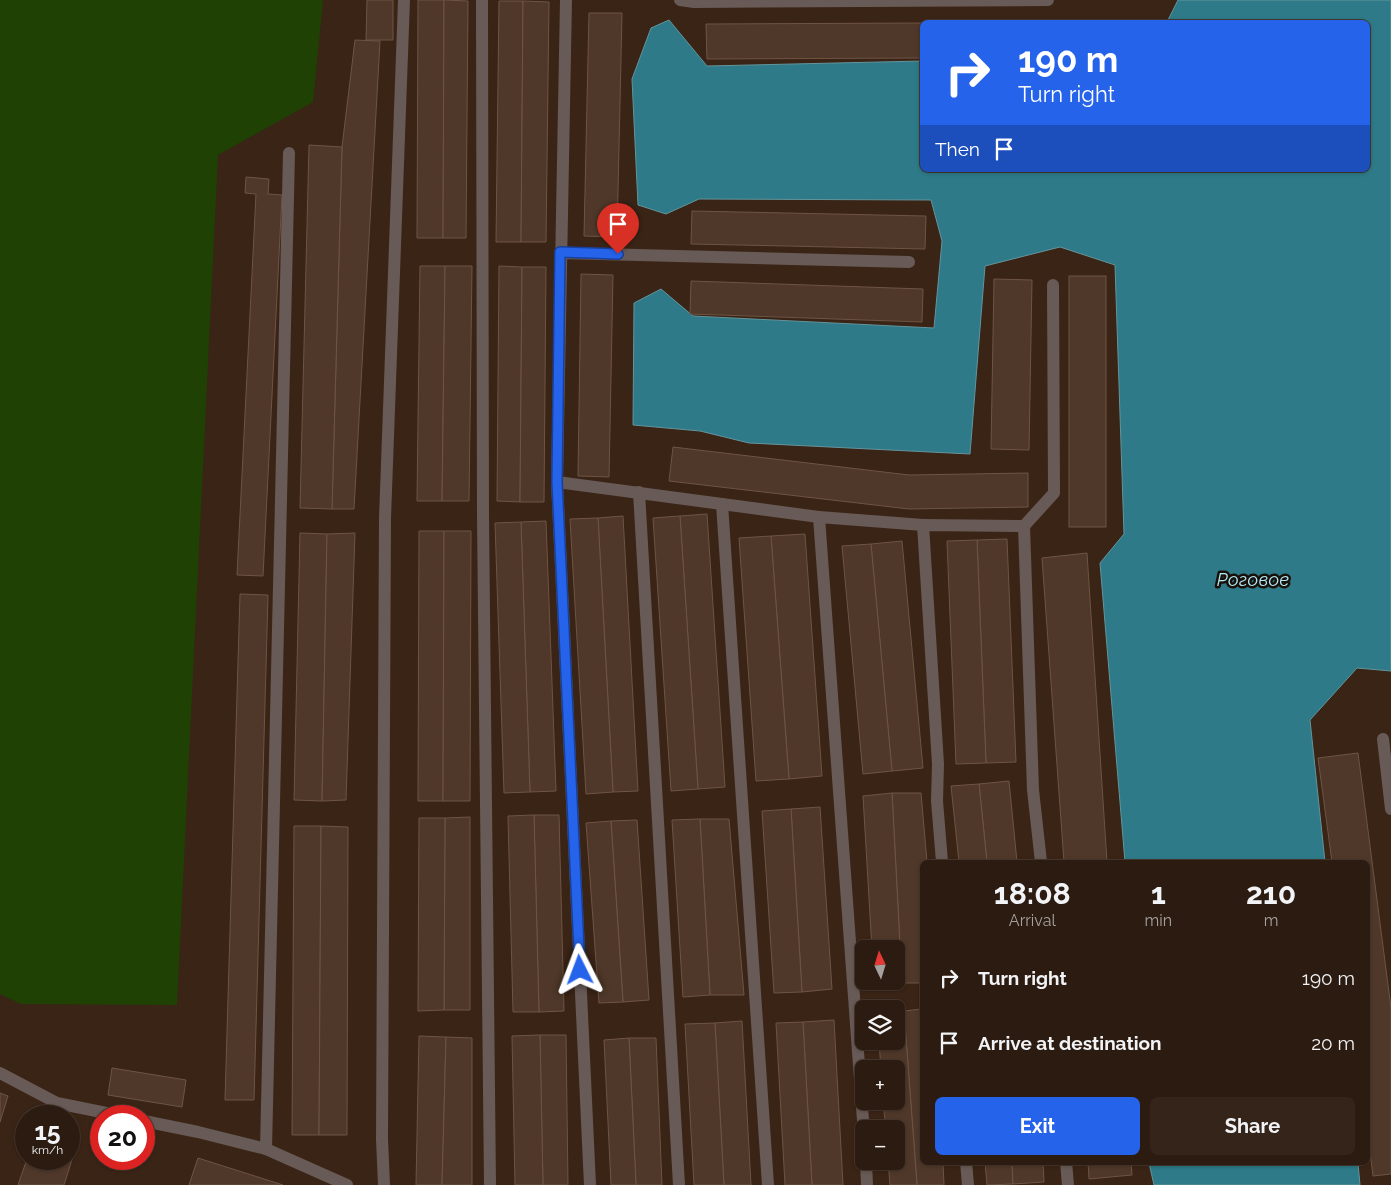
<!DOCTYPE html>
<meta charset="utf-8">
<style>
:root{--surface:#2c1b10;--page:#342419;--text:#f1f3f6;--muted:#a6a19f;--line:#483930;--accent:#2563eb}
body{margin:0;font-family:Raleway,sans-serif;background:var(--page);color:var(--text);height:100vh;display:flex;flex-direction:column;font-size:19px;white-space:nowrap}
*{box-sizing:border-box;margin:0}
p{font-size:16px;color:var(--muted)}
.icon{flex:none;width:28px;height:28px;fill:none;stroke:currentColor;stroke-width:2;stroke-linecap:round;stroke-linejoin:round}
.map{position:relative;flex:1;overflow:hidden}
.side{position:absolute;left:920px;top:860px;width:450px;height:305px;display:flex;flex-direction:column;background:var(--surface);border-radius:8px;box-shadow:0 1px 4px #0004,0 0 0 1px var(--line)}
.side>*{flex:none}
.banner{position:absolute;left:920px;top:20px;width:450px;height:152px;border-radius:8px;box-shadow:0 1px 4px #0004,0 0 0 1px var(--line);background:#2563eb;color:#fff;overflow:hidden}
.needle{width:32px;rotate:356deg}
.fabs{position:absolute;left:855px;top:940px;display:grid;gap:10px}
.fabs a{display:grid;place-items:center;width:50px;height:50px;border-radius:8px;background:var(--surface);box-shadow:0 1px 4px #0004,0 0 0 1px var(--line);font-size:25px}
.speed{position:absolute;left:15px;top:1105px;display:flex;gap:10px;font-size:25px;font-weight:700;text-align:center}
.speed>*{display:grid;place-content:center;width:65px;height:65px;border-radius:50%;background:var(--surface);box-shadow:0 1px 4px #0004,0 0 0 1px var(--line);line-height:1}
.speed small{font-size:12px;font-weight:400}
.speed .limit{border:8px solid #d22;background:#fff;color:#111}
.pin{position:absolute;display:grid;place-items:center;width:42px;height:42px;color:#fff;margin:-51px -21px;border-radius:50% 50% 50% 0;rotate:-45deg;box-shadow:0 0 5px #0007}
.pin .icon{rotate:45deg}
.me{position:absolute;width:55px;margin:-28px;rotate:357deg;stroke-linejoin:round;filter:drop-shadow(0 0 4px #0008)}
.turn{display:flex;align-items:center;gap:18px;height:105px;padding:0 15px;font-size:22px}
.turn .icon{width:65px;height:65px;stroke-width:2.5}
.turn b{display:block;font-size:35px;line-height:42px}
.then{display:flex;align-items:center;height:48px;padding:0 15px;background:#0003;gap:10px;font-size:19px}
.eta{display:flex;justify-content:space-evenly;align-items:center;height:85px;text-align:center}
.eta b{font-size:30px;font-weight:700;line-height:35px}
.cta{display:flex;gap:10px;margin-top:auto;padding:10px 15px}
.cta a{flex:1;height:58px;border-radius:8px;background:var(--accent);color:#fff;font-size:20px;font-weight:700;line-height:58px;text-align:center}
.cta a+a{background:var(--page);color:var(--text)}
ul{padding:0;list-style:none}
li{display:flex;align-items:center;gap:15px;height:65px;padding:0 15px}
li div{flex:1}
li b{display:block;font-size:19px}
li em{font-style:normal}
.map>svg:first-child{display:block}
</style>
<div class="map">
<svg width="1391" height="1185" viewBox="0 0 1391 1185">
<rect width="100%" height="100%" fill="#3a2416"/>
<!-- green -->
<polygon fill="#1f4104" points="0,0 323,0 313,102 218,155 177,1005 21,1004 0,994"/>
<!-- water -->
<g fill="#2e7a88" stroke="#64949c">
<polygon points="1178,0 1391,0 1391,671 1357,668 1310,720 1325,862 1125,862 1100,563 1124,534 1115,265 1060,247 985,266 970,454 749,443 700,431 633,425 634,303 661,289 693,316 934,328 942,241 931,200 699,199 666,214 638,205 632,79 651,28 669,20 707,66 922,61 922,170 1368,170 1368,22 1167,22"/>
<polygon points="1149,1163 1358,1163 1360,1185 1154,1185"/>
</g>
<!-- building -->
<g fill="#4f3829" stroke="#6e5445">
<polygon points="367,0 393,0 393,40 366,40"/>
<polygon points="418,0 444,0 443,238 417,238"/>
<polygon points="444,0 468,1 466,238 443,238"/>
<polygon points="499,1 523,1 521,242 496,242"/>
<polygon points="523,1 549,2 546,242 521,242"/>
<polygon points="589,13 622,13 617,237 584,236"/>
<polygon points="1150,21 1150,22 934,22"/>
<polygon points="922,23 922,58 707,59 706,24"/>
<polygon points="355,40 380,41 354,509 332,509 342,147"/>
<polygon points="309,145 342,147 332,509 300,508"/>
<polygon points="246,177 269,179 268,194 282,195 263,576 237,575 256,194 245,193"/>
<polygon points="692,211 926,216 925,249 691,244"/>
<polygon points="420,266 445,266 442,501 417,501"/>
<polygon points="445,266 472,266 469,501 442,501"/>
<polygon points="499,266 522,267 520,502 497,501"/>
<polygon points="522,267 546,267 544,502 520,502"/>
<polygon points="581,274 613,275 609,477 578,476"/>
<rect x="1069" y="276" width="37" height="251"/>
<polygon points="994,279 1032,280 1029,450 991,449"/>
<polygon points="691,281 923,289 922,322 690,314"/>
<polygon points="673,447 909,475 1028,473 1028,507 909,509 669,481"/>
<polygon points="707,514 725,787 698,789 680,516"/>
<polygon points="623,516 638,791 613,792 598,518"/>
<polygon points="680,516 698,789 671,791 653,518"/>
<polygon points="598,518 613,792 586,794 570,519"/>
<polygon points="546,521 556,791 530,792 521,522"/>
<polygon points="521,522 530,792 504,793 495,523"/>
<polygon points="419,531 444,531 443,801 418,801"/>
<polygon points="444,531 471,531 470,801 443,801"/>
<polygon points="300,533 327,534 322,801 294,800"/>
<polygon points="355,533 346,800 322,801 327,534"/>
<polygon points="805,534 822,776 789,779 771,536"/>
<polygon points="771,536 789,779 756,781 739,538"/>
<polygon points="1007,539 1016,762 986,763 977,540"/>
<polygon points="977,540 986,763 956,764 947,541"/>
<polygon points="902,541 923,768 892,771 871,544"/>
<polygon points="871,544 892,771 863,774 842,546"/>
<polygon points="1087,553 1107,862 1064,862 1042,558"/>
<polygon points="240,594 268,595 254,1100 225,1100"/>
<polygon points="1358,753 1391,1008 1391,1174 1373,1176 1368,1135 1368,862 1332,862 1318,758"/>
<polygon points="1009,781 1017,862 987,862 979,784"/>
<polygon points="979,784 987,862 959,862 951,786"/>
<polygon points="892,793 921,793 927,862 922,862 922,983 902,983"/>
<polygon points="892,793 902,983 874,986 874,981 896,981 896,949 872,949 863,796"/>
<polygon points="820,807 832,989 802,992 791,809"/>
<polygon points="791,809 802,992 774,993 762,811"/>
<polygon points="534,815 559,815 564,1011 539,1012"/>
<polygon points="534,815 539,1012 513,1012 508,816"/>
<polygon points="470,817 470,1010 444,1010 445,818"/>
<polygon points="419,818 445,818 444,1010 418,1011"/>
<polygon points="700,819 729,819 744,995 710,995"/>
<polygon points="700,819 710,995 683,997 672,820"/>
<polygon points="637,820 649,1000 623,1002 611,821"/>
<polygon points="611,821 623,1002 599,1003 586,823"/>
<polygon points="294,826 321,826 319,1135 292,1135"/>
<polygon points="321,826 348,827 347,1135 319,1135"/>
<polygon points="922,1009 922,1162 943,1162 944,1185 917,1185 904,1011"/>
<polygon points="896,1011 904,1011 917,1185 890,1185 888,1161 896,1161 896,1129 886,1129 883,1101 896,1101 896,1069 881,1069 879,1041 896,1041"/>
<polygon points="834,1020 843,1185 812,1185 803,1022"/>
<polygon points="742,1021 751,1185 724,1185 715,1023"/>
<polygon points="803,1022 812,1185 785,1185 776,1023"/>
<polygon points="715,1023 724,1185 694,1185 685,1024"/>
<polygon points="540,1035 566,1035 568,1185 543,1185"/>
<polygon points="540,1035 543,1185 515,1185 512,1036"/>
<polygon points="419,1036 446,1037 442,1185 416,1185"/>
<polygon points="446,1037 472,1038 472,1185 442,1185"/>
<polygon points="629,1038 656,1038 662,1185 636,1185"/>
<polygon points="629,1038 636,1185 611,1185 604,1040"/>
<polygon points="112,1068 186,1080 182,1107 108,1095"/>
<polygon points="0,1093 8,1096 0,1122"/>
<polygon points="69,1145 76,1147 64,1185 18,1185 27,1159 69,1159"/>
<polygon points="198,1158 283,1185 189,1185"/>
<polygon points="985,1162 1012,1162 1013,1184 987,1185"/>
<polygon points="1012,1162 1043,1162 1044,1182 1013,1184"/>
<polygon points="1088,1162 1131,1162 1132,1175 1089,1179"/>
</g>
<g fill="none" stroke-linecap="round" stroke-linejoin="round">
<!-- service -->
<g stroke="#685a56" stroke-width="12">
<polyline points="482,0 483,517 490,1185"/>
<polyline points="566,0 557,482 590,1185"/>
<polyline points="680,0 694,2 1048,0"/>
<polyline points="560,253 909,262"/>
<polyline points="557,482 819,517 923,525"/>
<polyline points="639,492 679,1185"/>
<polyline points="722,504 768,1185"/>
<polyline points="819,517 864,1134"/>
<polyline points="1024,526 1033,790 1041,862"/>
<polyline points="1383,739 1391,809"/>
<polyline points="942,862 937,801 938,764 923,525 1024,526 1054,493 1053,285"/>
<polyline points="0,1073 57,1103 121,1116"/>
<polyline points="144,1121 198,1132 266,1149 289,153"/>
<polyline points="266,1149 347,1185"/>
<polyline points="866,1161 867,1185"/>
<polyline points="966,1162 968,1185"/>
<polyline points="1066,1162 1068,1185"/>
<polyline points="384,1185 382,1139 385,518 404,0"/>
</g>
</g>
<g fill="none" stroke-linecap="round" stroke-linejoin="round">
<defs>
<polyline id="route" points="580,970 557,482 560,252 618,254"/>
</defs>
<!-- route casing -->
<use href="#route" stroke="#184099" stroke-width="12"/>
<!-- route -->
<use href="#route" stroke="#2563eb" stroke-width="9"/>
</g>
<g text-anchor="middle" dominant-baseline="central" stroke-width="5" stroke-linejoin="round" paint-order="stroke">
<!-- water labels -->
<g font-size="18" font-style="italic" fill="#b0ebf9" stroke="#1a100a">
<text x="1253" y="579">Роговое</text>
</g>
</g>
</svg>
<div class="fabs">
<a><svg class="needle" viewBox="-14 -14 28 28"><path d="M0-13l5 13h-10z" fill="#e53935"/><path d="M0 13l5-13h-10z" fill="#a6a19f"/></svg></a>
<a><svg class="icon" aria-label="layers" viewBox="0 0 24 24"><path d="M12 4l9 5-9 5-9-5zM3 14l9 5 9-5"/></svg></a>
<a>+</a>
<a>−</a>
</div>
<div class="speed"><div>15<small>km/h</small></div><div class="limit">20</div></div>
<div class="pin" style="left:618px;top:254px;background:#d93025"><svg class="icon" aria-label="arrive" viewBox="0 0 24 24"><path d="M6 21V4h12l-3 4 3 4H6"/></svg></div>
<svg class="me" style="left:580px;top:970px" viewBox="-20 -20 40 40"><path d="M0-17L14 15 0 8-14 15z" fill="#2563eb" stroke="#fff" stroke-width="4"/></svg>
<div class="banner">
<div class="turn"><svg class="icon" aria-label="right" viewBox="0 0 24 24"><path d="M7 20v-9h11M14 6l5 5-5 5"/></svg><div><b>190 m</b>Turn right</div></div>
<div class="then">Then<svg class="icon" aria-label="arrive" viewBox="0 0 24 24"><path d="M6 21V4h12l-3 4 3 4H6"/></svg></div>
</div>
<section class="side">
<div class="eta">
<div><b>18:08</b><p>Arrival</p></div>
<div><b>1</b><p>min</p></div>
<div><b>210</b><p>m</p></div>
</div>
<ul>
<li><svg class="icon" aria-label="right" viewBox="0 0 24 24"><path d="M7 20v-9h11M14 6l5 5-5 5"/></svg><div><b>Turn right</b></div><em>190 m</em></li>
<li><svg class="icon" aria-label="arrive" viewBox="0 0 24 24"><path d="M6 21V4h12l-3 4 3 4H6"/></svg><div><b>Arrive at destination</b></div><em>20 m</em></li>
</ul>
<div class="cta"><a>Exit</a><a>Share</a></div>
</section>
</div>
